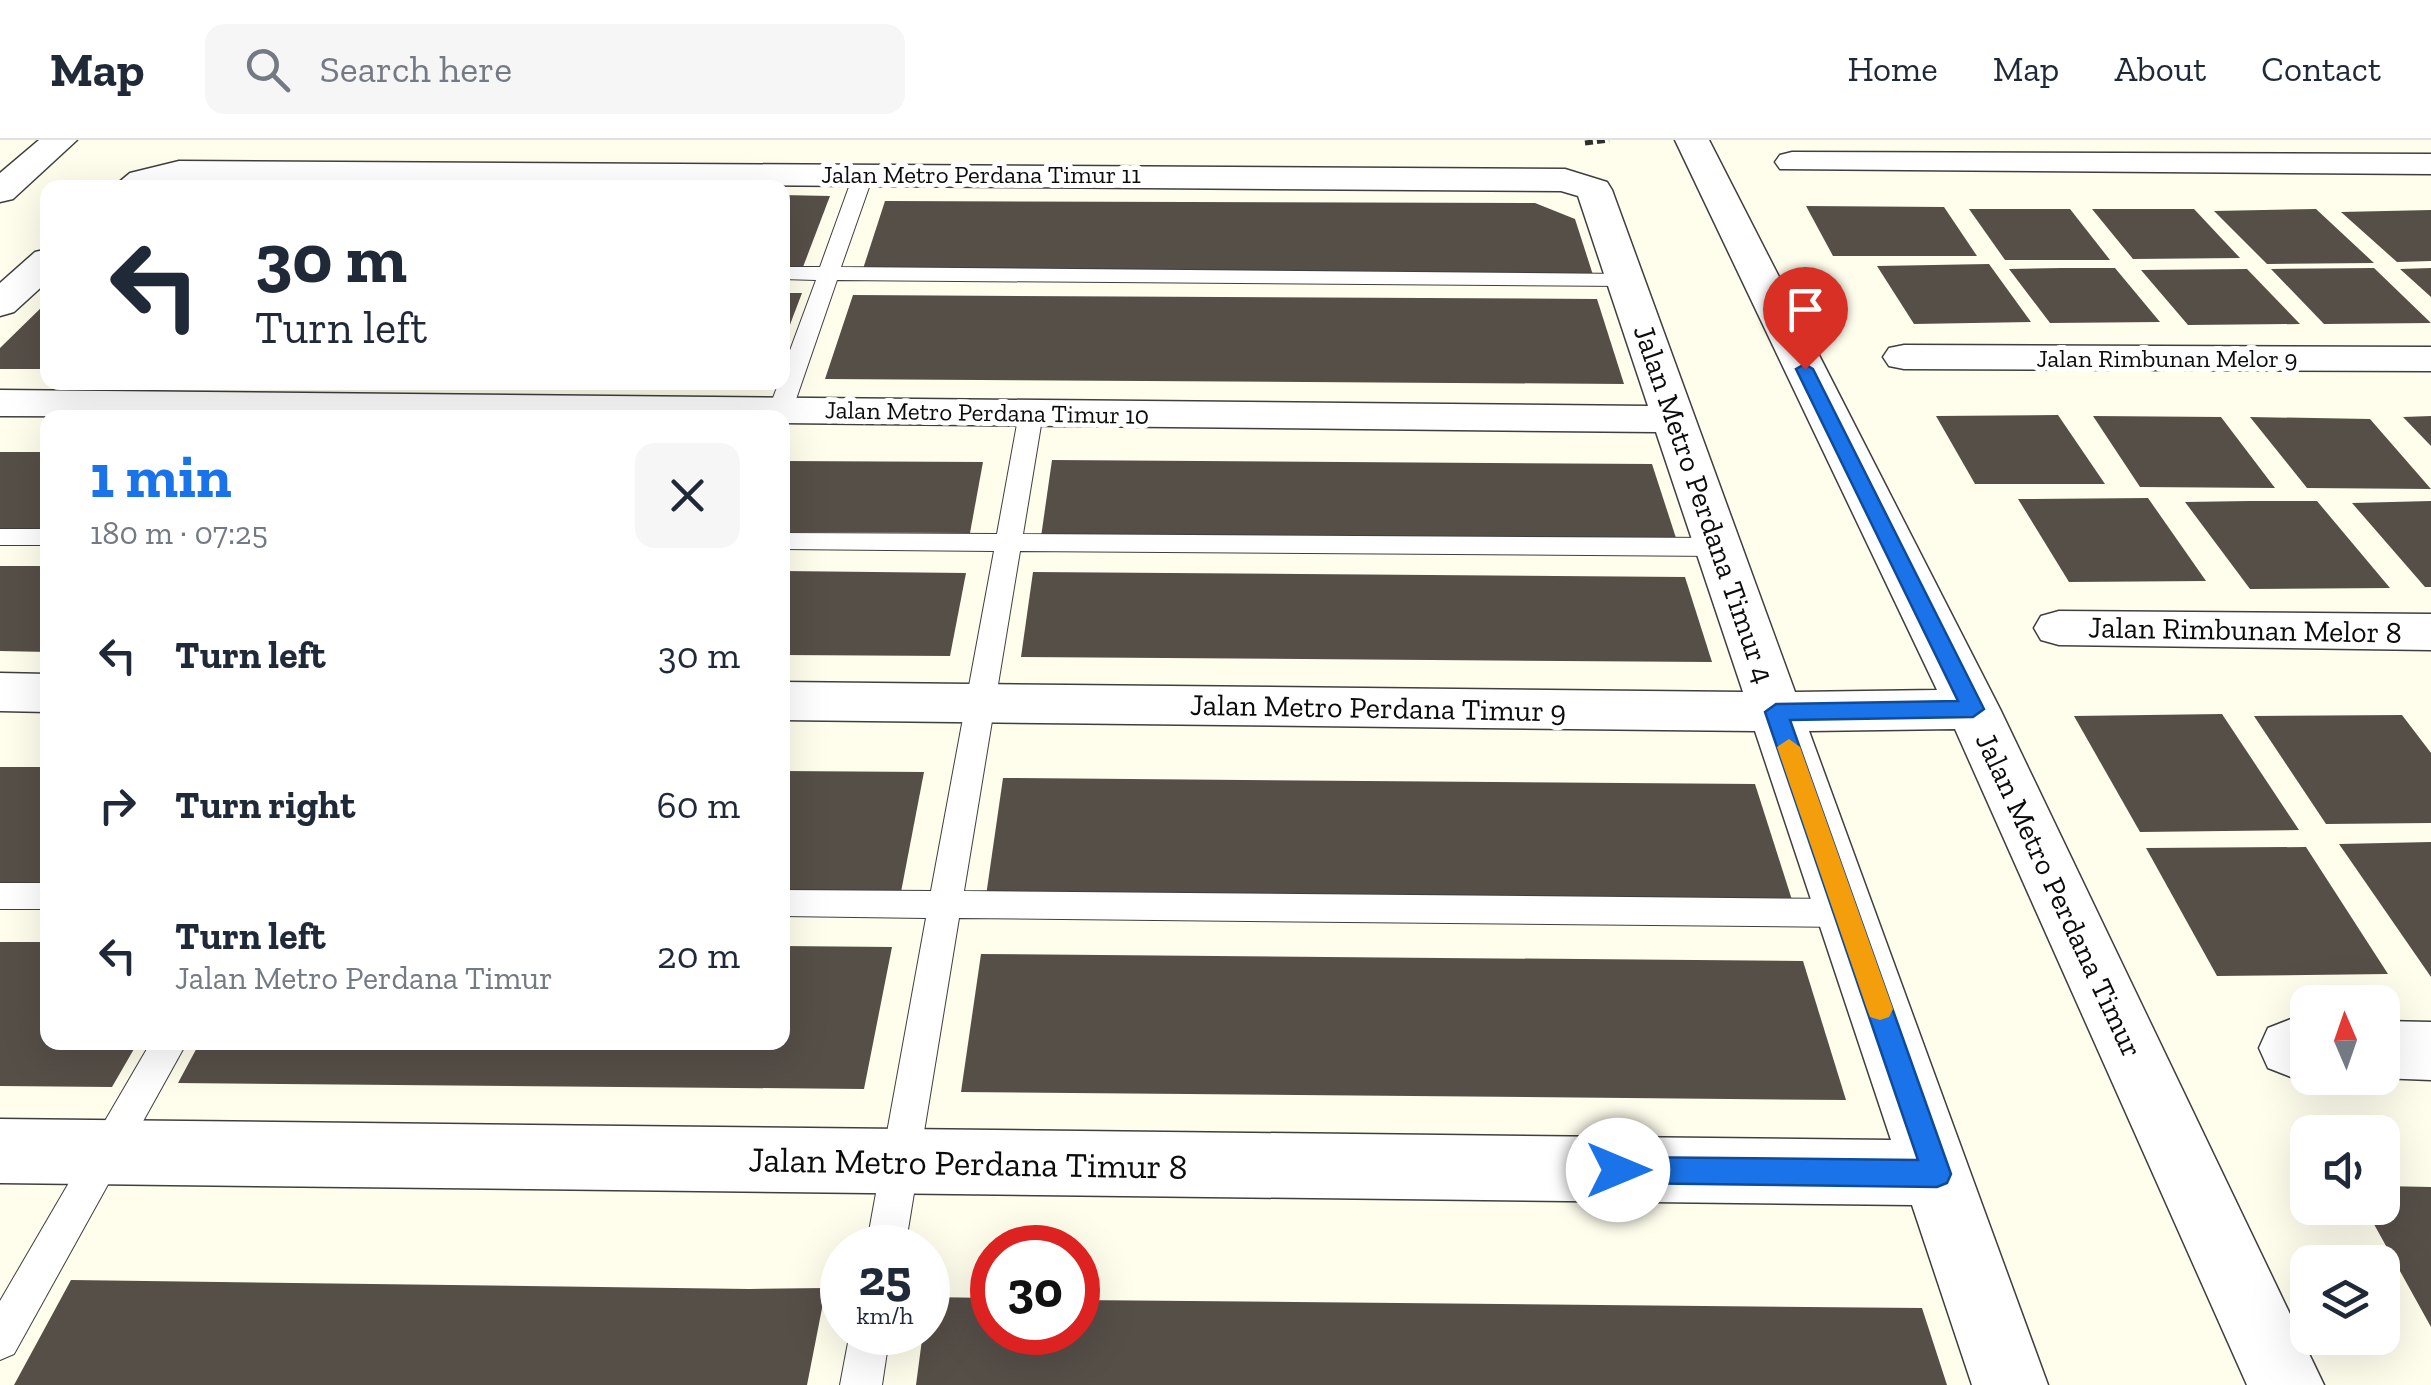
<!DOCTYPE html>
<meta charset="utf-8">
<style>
:root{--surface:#fff;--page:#f6f6f7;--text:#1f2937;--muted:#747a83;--line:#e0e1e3;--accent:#1a73e8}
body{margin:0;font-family:"Zilla Slab",serif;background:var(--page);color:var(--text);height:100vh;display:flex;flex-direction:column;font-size:38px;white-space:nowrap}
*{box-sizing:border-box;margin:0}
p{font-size:32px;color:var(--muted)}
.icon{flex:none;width:55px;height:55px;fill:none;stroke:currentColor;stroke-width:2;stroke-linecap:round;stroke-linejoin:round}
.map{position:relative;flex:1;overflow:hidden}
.sheet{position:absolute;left:40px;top:270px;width:750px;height:640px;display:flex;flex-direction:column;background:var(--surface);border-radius:20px;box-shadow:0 10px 40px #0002}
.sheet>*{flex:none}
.guide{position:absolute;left:40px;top:40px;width:750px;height:210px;border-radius:20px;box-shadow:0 10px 40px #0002;background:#fff;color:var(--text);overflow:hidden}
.needle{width:65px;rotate:358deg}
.controls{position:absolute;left:2290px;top:845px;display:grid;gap:20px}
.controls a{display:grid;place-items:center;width:110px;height:110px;border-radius:20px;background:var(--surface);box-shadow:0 10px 40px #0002;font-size:50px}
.speed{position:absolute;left:820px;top:1085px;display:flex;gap:20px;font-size:50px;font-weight:700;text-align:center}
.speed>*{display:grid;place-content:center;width:130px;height:130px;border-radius:50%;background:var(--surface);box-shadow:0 10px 40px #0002;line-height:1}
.speed small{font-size:25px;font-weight:400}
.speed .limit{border:15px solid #d22;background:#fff;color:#111}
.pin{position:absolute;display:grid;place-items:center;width:85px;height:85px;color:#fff;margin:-102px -42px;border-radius:50% 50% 50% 0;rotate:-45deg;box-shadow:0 0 10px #0007}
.pin .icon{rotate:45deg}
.me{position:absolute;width:110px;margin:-55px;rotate:90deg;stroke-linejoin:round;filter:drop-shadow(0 0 8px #0008)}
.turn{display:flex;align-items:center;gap:35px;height:210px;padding:0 50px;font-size:45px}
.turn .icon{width:130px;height:130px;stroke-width:2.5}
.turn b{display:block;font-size:70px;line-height:85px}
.round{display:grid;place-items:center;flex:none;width:105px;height:105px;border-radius:20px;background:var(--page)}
.head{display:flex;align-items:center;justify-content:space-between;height:170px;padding:0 50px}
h1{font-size:60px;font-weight:800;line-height:75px;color:var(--accent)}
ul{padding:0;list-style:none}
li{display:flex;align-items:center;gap:30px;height:150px;padding:0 50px}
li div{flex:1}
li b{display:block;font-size:38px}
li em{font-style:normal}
header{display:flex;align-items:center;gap:60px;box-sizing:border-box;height:140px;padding:0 50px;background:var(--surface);border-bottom:2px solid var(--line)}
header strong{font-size:48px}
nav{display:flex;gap:55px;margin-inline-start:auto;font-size:35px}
.search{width:700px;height:90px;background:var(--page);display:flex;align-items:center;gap:25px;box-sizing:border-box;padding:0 35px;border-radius:20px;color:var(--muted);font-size:38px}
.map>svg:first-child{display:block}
</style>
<header>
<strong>Map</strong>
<div class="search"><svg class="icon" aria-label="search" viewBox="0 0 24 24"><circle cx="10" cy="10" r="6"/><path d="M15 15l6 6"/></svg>Search here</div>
<nav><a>Home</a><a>Map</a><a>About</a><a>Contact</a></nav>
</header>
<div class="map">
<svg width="2431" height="1245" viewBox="0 0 2431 1245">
<rect width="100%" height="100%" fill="#fffdec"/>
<!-- building -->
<g fill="#564f48">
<polygon points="782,55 830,56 803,127 782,127"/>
<polygon points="885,61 1535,63 1575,79 1593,135 862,132"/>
<polygon points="1806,66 1944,67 1977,116 1833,116"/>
<polygon points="1969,69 2070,69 2110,120 2005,120"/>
<polygon points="2092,69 2194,69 2240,118 2133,119"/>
<polygon points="2316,69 2374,123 2267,124 2214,71"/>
<polygon points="2431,70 2431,121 2397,122 2341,72"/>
<polygon points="1989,124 2031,182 1914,184 1877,126"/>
<polygon points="2062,128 2115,128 2160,182 2050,183 2009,129"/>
<polygon points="2374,128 2431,183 2324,184 2271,129"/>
<polygon points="2431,128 2431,157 2400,129"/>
<polygon points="2247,129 2300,184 2188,185 2141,130"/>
<polygon points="782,153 802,153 783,203 782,203"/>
<polygon points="853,155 1597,159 1624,244 825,239"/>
<polygon points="48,161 48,229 0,229 0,208"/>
<polygon points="2058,275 2105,344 1975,344 1936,276"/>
<polygon points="2093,276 2221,277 2275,348 2140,347"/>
<polygon points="2431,276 2431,306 2403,277"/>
<polygon points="2250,277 2370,279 2431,349 2307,348"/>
<polygon points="0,312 48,312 48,389 0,388"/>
<polygon points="1052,320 1652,324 1677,401 1041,397"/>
<polygon points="782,321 983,322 970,393 782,392"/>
<polygon points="2148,358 2206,441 2069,442 2018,359"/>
<polygon points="2250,361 2317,361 2390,448 2250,449 2185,362"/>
<polygon points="2431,361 2431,447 2425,447 2352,363"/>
<polygon points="0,426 48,426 48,512 0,511"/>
<polygon points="782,431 966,433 950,516 782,515"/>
<polygon points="1033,432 1685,437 1712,522 1021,517"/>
<polygon points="2222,574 2299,690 2140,692 2074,576"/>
<polygon points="2402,575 2431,613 2431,683 2326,684 2254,576"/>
<rect x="0" y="627" width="48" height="118"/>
<polygon points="782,631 924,632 901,752 782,752"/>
<polygon points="1003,638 1755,644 1793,763 986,756"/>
<polygon points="2431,702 2431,837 2339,704"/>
<polygon points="2306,707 2388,834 2217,836 2146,708"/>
<polygon points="0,802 48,802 48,902 138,902 112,947 0,946"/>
<polygon points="782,806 892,807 864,949 178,943 200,902 782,902"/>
<polygon points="981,814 1803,821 1846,960 961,952"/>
<polygon points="2382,1046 2431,1047 2431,1187 2365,1068 2382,1068"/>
<polygon points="71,1140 749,1149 826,1148 807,1245 14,1245"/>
<polygon points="928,1157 992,1158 992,1192 1078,1192 1078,1160 1922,1168 1947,1245 916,1245 923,1192 928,1192"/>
</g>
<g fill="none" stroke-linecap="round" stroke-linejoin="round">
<defs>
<g id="service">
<polygon points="864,27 874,33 841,127 1626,134 1637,140 1626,146 837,140 792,271 788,276 772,276 768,271 779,242 782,242 782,232 816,140 782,139 782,127 820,127 854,33"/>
<polygon points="1031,266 1043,273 1023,394 1718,398 1731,407 1718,416 1020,411 964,751 1846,759 1858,763 1862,773 1858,783 1846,787 959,778 905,1108 866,1108 926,778 782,776 782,750 931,751 994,411 782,409 782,393 997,394 1019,273"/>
<rect x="0" y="389" width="48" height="16"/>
<rect x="0" y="743" width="48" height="26"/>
<polygon points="151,902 187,902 14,1214 0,1220 0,1161"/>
<polygon points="850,1192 890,1192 882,1245 840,1245"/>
</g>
<g id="minor">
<polygon points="39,0 77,0 13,59 0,62 0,33"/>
<polygon points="1675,0 1709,0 2000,569 2324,1245 2247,1245 1955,589 1809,591 2048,1245 1972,1245 1912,1065 0,1043 0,979 1891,1000 1755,591 782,580 782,542 1743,552 1656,292 782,283 782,278 0,276 0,250 1648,266 1578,56 1561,51 179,41 154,48 112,48 130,33 179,21 1565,29 1607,42 1612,50 1795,552 1937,550"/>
<polygon points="1792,12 2431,14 2431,34 1780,29 1775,22 1780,15"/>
<polygon points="48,109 48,141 14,172 0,176 0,143 35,112"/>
<polygon points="1904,205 2431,207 2431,231 1904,229 1889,226 1883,217 1889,208"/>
<polygon points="2059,471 2431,474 2431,510 2059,505 2041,500 2034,488 2041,476"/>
<polygon points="0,533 48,534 48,572 0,571"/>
<polygon points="2291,879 2308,879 2308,937 2291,937 2268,928 2259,908 2268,888"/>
<polygon points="2382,881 2431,882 2431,940 2379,938 2382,938"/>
</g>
</defs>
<!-- service casing -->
<use href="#service" stroke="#3f3f3f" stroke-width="2"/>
<!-- minor casing -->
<use href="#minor" stroke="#3f3f3f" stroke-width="3"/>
<!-- path -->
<polyline stroke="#2e2e2e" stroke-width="5" stroke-dasharray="8 4" stroke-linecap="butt" points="1585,3 1609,0"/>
<!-- service -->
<use href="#service" fill="#fff" fill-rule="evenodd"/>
<!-- minor -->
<use href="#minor" fill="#fff" fill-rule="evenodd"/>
</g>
<!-- route -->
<polygon fill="#1a73e8" stroke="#114b97" stroke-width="2.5" points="1805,224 1813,229 1984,569 1973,577 1790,580 1951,1034 1947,1043 1937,1047 1618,1043 1608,1040 1604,1030 1608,1020 1618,1017 1918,1020 1765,572 1776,564 1958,561 1796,229"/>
<!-- slow -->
<polygon fill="#f59e0b" points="1789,599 1800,607 1893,869 1889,877 1880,880 1870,877 1867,869 1777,607"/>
<g text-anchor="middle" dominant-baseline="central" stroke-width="10" stroke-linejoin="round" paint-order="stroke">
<!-- far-street labels -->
<g font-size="25" fill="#0c0c0c" stroke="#fff">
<text x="981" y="34">Jalan Metro Perdana Timur 11</text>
<text x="2167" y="218">Jalan Rimbunan Melor 9</text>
<text transform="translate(987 272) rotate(1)">Jalan Metro Perdana Timur 10</text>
</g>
<!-- street labels -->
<g font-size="30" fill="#0c0c0c" stroke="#fff">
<text transform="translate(1704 364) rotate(71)">Jalan Metro Perdana Timur 4</text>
<text transform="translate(2245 490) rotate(1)">Jalan Rimbunan Melor 8</text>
<text transform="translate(1378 568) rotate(1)">Jalan Metro Perdana Timur 9</text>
<text transform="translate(2059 755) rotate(65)">Jalan Metro Perdana Timur</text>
</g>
<!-- near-street labels -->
<g font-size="35" fill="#0c0c0c" stroke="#fff">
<text transform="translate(968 1023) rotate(1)">Jalan Metro Perdana Timur 8</text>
</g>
</g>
</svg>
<div class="controls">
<a><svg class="needle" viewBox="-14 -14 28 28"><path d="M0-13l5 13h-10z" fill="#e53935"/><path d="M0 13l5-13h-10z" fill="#747a83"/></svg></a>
<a><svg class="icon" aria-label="sound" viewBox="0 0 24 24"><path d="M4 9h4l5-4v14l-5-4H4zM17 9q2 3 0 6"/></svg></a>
<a><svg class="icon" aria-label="layers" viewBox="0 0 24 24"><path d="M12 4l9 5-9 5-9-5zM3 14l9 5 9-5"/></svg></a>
</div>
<div class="speed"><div>25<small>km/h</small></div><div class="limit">30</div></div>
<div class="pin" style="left:1805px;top:229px;background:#d93025"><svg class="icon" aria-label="arrive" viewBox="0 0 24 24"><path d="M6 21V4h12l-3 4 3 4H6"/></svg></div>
<svg class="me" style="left:1618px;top:1030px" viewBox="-20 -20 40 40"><circle r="19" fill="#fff"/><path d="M0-13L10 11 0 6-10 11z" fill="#1a73e8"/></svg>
<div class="guide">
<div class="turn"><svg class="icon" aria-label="left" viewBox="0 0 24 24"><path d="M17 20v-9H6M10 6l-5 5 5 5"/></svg><div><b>30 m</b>Turn left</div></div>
</div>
<section class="sheet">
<div class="head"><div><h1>1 min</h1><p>180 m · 07:25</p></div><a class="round"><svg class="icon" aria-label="close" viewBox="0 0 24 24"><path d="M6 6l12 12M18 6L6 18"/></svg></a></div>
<ul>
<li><svg class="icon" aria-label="left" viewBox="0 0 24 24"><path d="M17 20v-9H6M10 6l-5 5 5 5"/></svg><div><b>Turn left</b></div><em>30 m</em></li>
<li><svg class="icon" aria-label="right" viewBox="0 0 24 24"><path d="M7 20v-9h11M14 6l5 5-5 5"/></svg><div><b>Turn right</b></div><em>60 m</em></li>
<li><svg class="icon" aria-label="left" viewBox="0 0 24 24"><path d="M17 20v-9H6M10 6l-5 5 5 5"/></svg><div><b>Turn left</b><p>Jalan Metro Perdana Timur</p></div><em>20 m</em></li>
</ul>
</section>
</div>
